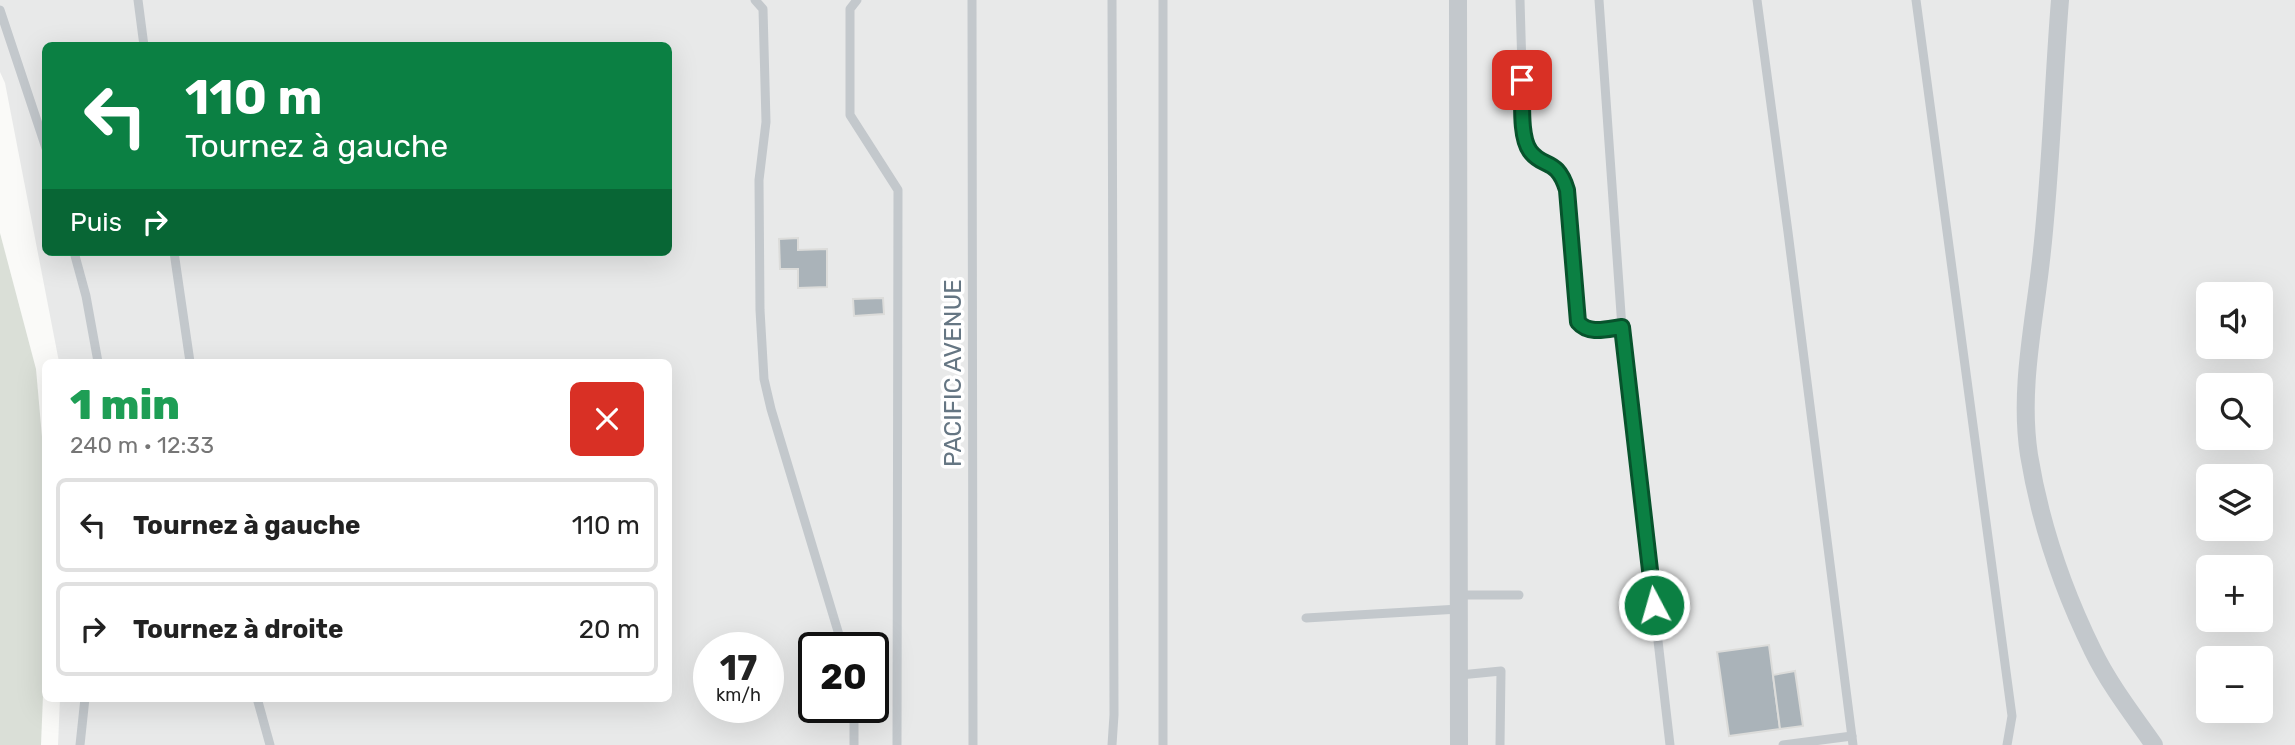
<!DOCTYPE html>
<html lang="fr">
<meta charset="utf-8">
<style>
:root{--surface:#fff;--page:#f6f6f6;--text:#222;--muted:#767676;--line:#e0e0e0}
body{margin:0;font-family:Rubik,sans-serif;background:var(--page);color:var(--text);height:100vh;display:flex;flex-direction:column;font-size:26px;white-space:nowrap}
*{box-sizing:border-box;margin:0}
p{font-size:23px;color:var(--muted)}
.icon{flex:none;width:38px;height:38px;fill:none;stroke:currentColor;stroke-width:2;stroke-linecap:round;stroke-linejoin:round}
.map{position:relative;flex:1;overflow:hidden}
.panel{position:absolute;left:42px;top:359px;width:630px;height:343px;display:flex;flex-direction:column;background:var(--surface);border-radius:10px;box-shadow:0 7px 28px #0002}
.panel>*{flex:none}
.top-card{position:absolute;left:42px;top:42px;width:630px;height:214px;border-radius:10px;box-shadow:0 7px 28px #0002;background:#0b8043;color:#fff;overflow:hidden}
.tools{position:absolute;left:2196px;top:282px;display:grid;gap:14px}
.tools a{display:grid;place-items:center;width:77px;height:77px;border-radius:10px;background:var(--surface);box-shadow:0 7px 28px #0002;font-size:35px}
.speed{position:absolute;left:693px;top:632px;display:flex;gap:14px;font-size:35px;font-weight:700;text-align:center}
.speed>*{display:grid;place-content:center;width:91px;height:91px;border-radius:50%;background:var(--surface);box-shadow:0 7px 28px #0002;line-height:1}
.speed small{font-size:18px;font-weight:400}
.speed .limit{border:4px solid #111;border-radius:10px;background:#fff;color:#111}
.pin{position:absolute;display:grid;place-items:center;width:60px;height:60px;color:#fff;margin:-30px;border-radius:14px;box-shadow:0 4px 10px #0006}
.me{position:absolute;width:77px;margin:-38px;rotate:354deg;stroke-linejoin:round;filter:drop-shadow(0 0 5px #0008)}
.turn{display:flex;align-items:center;gap:24px;height:147px;padding:0 28px;font-size:32px}
.turn .icon{width:91px;height:91px;stroke-width:2.5}
.turn b{display:block;font-size:49px;line-height:60px}
.then{display:flex;align-items:center;height:66px;padding:0 28px;background:#0003;gap:14px;font-size:26px}
.round{display:grid;place-items:center;flex:none;width:74px;height:74px;border-radius:10px;background:var(--page)}
.overview{display:flex;align-items:center;justify-content:space-between;height:119px;padding:0 28px}
h1{font-size:42px;font-weight:800;line-height:52px;color:#1e9e55}
ul{padding:0;list-style:none}
li{display:flex;align-items:center;gap:21px;height:94px;margin:0 14px 10px;padding:0 14px;border:4px solid var(--line);border-radius:10px}
li div{flex:1}
li b{display:block;font-size:26px}
li em{font-style:normal}
.map>svg:first-child{display:block}
</style>
<div class="map">
<svg width="2295" height="745" viewBox="0 0 2295 745">
<rect width="100%" height="100%" fill="#fafaf8"/>
<!-- built -->
<path fill="#e8e9e9" fill-rule="evenodd" d="M0,0H2295V745H58L60,698H668V362H59L5,83L0,72ZM46,46H668V252H46ZM2208,294H2261V346H2208ZM2208,385H2261V438H2208ZM2208,476H2261V528H2208ZM2208,567H2261V620H2208ZM709,648H768V707H709ZM814,648H873V707H814ZM2208,658H2261V710H2208Z"/>
<!-- green -->
<polygon fill="#dadfd7" points="0,233 36,369 45,471 46,620 41,745 0,745"/>
<!-- building -->
<g fill="#aab3b9" stroke="#dcdcda" stroke-width="2">
<polygon points="798,238 798,250 827,249 827,287 798,288 798,269 780,269 779,239"/>
<polygon points="883,298 884,314 854,316 853,299"/>
<polygon points="1769,645 1780,729 1729,736 1717,652"/>
<polygon points="1795,671 1803,726 1780,729 1773,675"/>
</g>
<g fill="none" stroke-linecap="round" stroke-linejoin="round">
<!-- lane -->
<g stroke="#c3c8cc" stroke-width="9">
<polyline points="138,0 144,46"/>
<polyline points="755,0 763,9 766,122 759,180 760,310 764,379 771,409 843,648"/>
<polyline points="857,0 850,9 850,115 898,190 897,745"/>
<polyline points="972,0 973,745"/>
<polyline points="1163,0 1163,745"/>
<path d="M1520,0L1524,138C1533,166 1556,157 1567,189L1578,322C1589,335 1607,329 1622,328"/>
<polyline points="1599,0 1622,328 1670,745"/>
<polyline points="1757,0 1788,232 1853,745"/>
<polyline points="1916,0 2012,716 2007,745"/>
<polyline points="0,10 46,148"/>
<polyline points="74,252 86,296 98,362"/>
<polyline points="174,252 190,362"/>
<polyline points="1459,595 1519,595"/>
<polyline points="1306,618 1459,609"/>
<polyline points="1460,675 1501,671 1500,745"/>
<polyline points="257,698 270,745"/>
<polyline points="854,707 854,745"/>
<polyline points="80,745 85,698"/>
<polyline points="1112,745 1114,715 1112,0"/>
<polyline points="1783,745 1852,736"/>
</g>
<!-- street -->
<g stroke="#c3c8cc" stroke-width="18">
<polyline points="1458,0 1459,745"/>
<path d="M2060,0C2053,86 2051,174 2041,260C2034,324 2019,390 2029,455C2040,522 2063,590 2093,651C2109,684 2133,715 2154,745"/>
</g>
</g>
<g fill="none" stroke-linecap="round" stroke-linejoin="round">
<defs>
<path id="route" d="M1522,80C1523,98 1519,136 1530,151C1543,169 1557,157 1567,190L1578,322C1589,335 1607,329 1622,327L1654,605"/>
</defs>
<!-- route casing -->
<use href="#route" stroke="#07532c" stroke-width="18"/>
<!-- route -->
<use href="#route" stroke="#0b8043" stroke-width="12"/>
</g>
<g text-anchor="middle" dominant-baseline="central" stroke-width="7" stroke-linejoin="round" paint-order="stroke">
<!-- street labels -->
<g font-size="24" fill="#657683" stroke="#fff">
<text transform="translate(953 373) rotate(-90)">PACIFIC AVENUE</text>
</g>
</g>
</svg>
<div class="tools">
<a><svg class="icon" aria-label="sound" viewBox="0 0 24 24"><path d="M4 9h4l5-4v14l-5-4H4zM17 9q2 3 0 6"/></svg></a>
<a><svg class="icon" aria-label="search" viewBox="0 0 24 24"><circle cx="10" cy="10" r="6"/><path d="M15 15l6 6"/></svg></a>
<a><svg class="icon" aria-label="layers" viewBox="0 0 24 24"><path d="M12 4l9 5-9 5-9-5zM3 14l9 5 9-5"/></svg></a>
<a>+</a>
<a>−</a>
</div>
<div class="speed"><div>17<small>km/h</small></div><div class="limit">20</div></div>
<div class="pin" style="left:1522px;top:80px;background:#d93025"><svg class="icon" aria-label="arrive" viewBox="0 0 24 24"><path d="M6 21V4h12l-3 4 3 4H6"/></svg></div>
<svg class="me" style="left:1654px;top:605px" viewBox="-20 -20 40 40"><circle r="17" fill="#0b8043" stroke="#fff" stroke-width="3"/><path d="M0-11L8 9 0 5-8 9z" fill="#fff"/></svg>
<div class="top-card">
<div class="turn"><svg class="icon" aria-label="left" viewBox="0 0 24 24"><path d="M17 20v-9H6M10 6l-5 5 5 5"/></svg><div><b>110 m</b>Tournez à gauche</div></div>
<div class="then">Puis<svg class="icon" aria-label="right" viewBox="0 0 24 24"><path d="M7 20v-9h11M14 6l5 5-5 5"/></svg></div>
</div>
<section class="panel">
<div class="overview"><div><h1>1 min</h1><p>240 m · 12:33</p></div><a class="round" style="background:#d93025;color:#fff"><svg class="icon" aria-label="close" viewBox="0 0 24 24"><path d="M6 6l12 12M18 6L6 18"/></svg></a></div>
<ul>
<li><svg class="icon" aria-label="left" viewBox="0 0 24 24"><path d="M17 20v-9H6M10 6l-5 5 5 5"/></svg><div><b>Tournez à gauche</b></div><em>110 m</em></li>
<li><svg class="icon" aria-label="right" viewBox="0 0 24 24"><path d="M7 20v-9h11M14 6l5 5-5 5"/></svg><div><b>Tournez à droite</b></div><em>20 m</em></li>
</ul>
</section>
</div>
